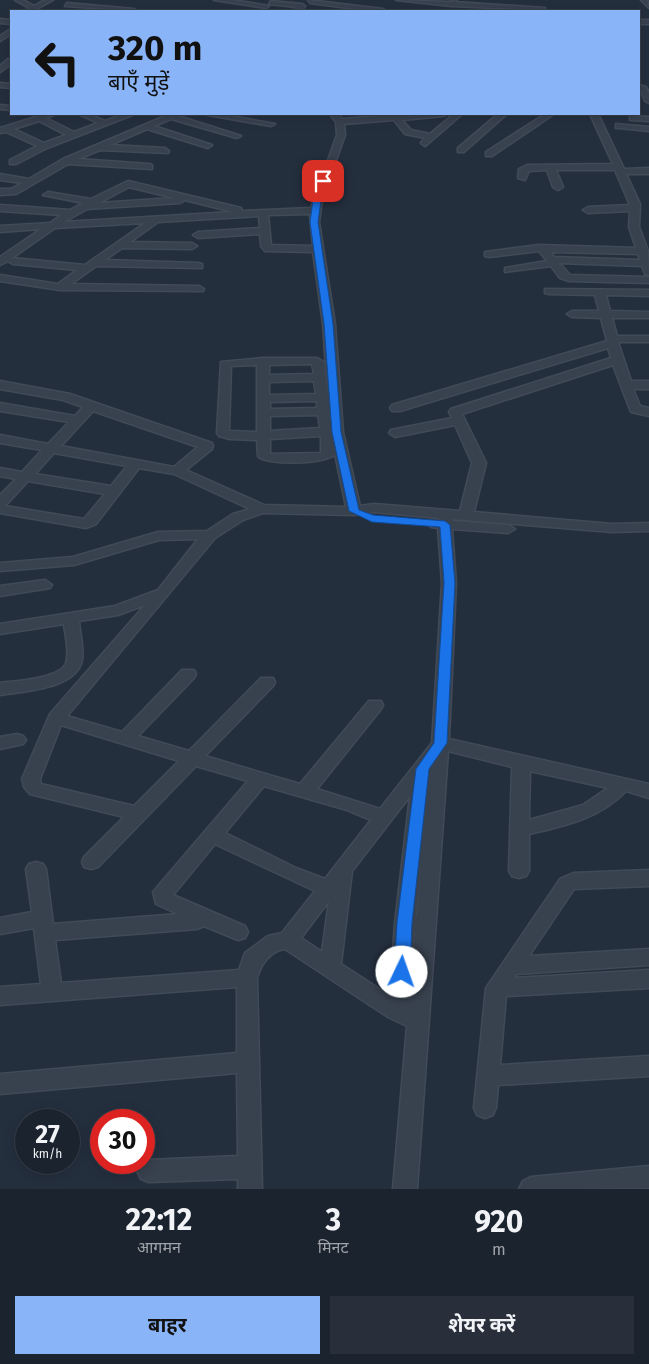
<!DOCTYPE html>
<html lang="hi">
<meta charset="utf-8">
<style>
:root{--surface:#1b232e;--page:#282f3a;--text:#f1f3f6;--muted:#a0a4aa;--line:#39404a;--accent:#8ab4f8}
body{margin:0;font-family:"Fira Sans","Noto Sans Devanagari",sans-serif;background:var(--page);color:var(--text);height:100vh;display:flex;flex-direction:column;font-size:19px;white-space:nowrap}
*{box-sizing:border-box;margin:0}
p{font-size:16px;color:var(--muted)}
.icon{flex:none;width:28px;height:28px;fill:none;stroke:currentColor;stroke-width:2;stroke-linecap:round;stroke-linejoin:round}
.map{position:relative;height:1189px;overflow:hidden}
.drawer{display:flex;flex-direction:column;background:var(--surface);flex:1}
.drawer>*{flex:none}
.banner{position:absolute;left:10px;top:10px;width:630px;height:105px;border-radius:0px;box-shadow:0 2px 12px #0003,0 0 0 1px var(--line);background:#8ab4f8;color:#111;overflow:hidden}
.speed{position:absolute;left:15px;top:1109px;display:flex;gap:10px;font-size:25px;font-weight:700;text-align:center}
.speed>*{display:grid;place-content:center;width:65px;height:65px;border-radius:50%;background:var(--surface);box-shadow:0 2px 12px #0003,0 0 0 1px var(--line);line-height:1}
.speed small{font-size:12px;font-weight:400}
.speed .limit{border:8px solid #d22;background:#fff;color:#111}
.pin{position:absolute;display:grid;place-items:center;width:42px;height:42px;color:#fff;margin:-21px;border-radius:10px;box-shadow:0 2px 8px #0006}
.me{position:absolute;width:55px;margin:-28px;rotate:3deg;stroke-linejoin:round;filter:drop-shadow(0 0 4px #0008)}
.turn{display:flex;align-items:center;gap:18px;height:105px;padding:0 15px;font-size:22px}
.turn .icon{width:65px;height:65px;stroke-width:2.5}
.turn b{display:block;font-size:35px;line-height:42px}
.eta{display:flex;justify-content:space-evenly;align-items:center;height:85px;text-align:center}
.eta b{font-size:30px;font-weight:700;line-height:35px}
.action{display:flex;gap:10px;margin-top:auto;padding:10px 15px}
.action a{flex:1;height:58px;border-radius:0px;background:var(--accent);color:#111;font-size:20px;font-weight:700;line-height:58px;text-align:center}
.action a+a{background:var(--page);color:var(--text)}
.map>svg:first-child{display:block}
</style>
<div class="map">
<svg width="649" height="1189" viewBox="0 0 649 1189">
<rect width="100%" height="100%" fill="#242f3e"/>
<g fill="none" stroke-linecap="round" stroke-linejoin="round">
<defs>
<g id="minor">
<polygon points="15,0 23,0 34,6 45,0 53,0 33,11 25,11 29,8"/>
<polygon points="214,0 233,0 269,6 266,8"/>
<polygon points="308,0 383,9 386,11 371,11 310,3"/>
<polygon points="396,0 449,2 456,0 455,2 545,8 542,10 451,6"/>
<polygon points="641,0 647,0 649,8"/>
<polygon points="271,1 302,4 305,6 301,11 292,11 296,7 269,4"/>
<polygon points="67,3 134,9 137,11 65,6"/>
<polygon points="0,19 11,20 11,24 0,23"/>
<rect x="639" y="20" width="10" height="4"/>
<polygon points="11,29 11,34 0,41 0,36"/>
<polygon points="8,59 11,59 11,64 0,72 0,66"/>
<polygon points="0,83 11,84 11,88 0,87"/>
<polygon points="639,85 646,87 649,93 649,103 645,101"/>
<polygon points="0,105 11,106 11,110 0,109"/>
<path d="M45,114H56L46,118L74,132L98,123L78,114H88L105,121L124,114H135L47,148L16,164H10V160L37,146L6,132L0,133V128ZM39,121L66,135L44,143L14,129Z"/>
<polygon points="163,114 180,114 178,116 241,136 237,138 171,119 154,126 212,145 208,148 147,129 110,145 165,148 169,151 168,153 100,150 78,159 149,164 152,165 152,169 68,164 16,194 0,195 0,189 11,189 22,183 0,180 0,174 29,179 63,159 163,117"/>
<polygon points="202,114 220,114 275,124 271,126"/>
<path d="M330,114H338L342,119L396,115L448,114L444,116L402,120L411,130L430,134L454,114H462L425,146L421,143L425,138L405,134L394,120L344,124L345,135L322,200L319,222L335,324L343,432L360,506L374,504L460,511L472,463L455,425L395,437L389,433L391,430L452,418L449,412L451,409L611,358L608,348L400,411H392L390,408L392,405L607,341L601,318L572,317L567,314L572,311H599L595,295L549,294L545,293V289L649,290V296L606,295L610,311L649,312V318H612L617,336H649V342H618L631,381H649V389H633L640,406L649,408V416L631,412L613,365L462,414L486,463L474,512L612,524L649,523V531L612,532L453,519L452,521L508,525L515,529L508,533L452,529L456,583L449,739L649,784V798L626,791C601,818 564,826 529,834V871L526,876L519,878L512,876L509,871L512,767L448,751L417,1189H393L407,1026L388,1017L285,949C270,951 261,964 257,978L262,1189H238V1179L149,1182L141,1179L137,1171L141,1163L149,1160L238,1156L237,1073L0,1094V1074L237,1053V987L0,1005V987L41,984L34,928L0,934V918L32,912L26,869L29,864L36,862L43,864L46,869L53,924L178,914L156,904L153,892L248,781L196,766L98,867L91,869L84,867L82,862L84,857L124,817L30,794L24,787L22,779L50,714L145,605L118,615L79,621C80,634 84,648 82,660C77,689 23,691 0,695V683C15,681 60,679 66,663C70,651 65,635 64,624L0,634V624L115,606L158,590L198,539L159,540L74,565L0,571V563L73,557L158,532L207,531L233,514L250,509L174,474L139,468L96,524L86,528L0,513V495L16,479L0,476V468L22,472L42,450L0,443V435L48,444L69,422L0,411V403L75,416L83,407L63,400L0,389V381L70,394L212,443L213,446L212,449L186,470L264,505L346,507L335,454C327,464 266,466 258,456L257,440L230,439L219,436L217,433L221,362L263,358H317L324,362L328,398L323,324L313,252L265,251L261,246L260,234L198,238L193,235L198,232L260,228L259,216L158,222L130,242L192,243L197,246L192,249L122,248L105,260L198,263L202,264V268L96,266L71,284L199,286L204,289L203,291L60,290L0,281V275L58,284L77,270L13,264L8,261L0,265V257L41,229L0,232V226L50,223L62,215L0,211V205L70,210L83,203L43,195L48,192L91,199L128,181L241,208L242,211L311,208L337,135L336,122ZM129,187L174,198L99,203ZM185,200L233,212L64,222L87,209L180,203ZM310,214L313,246L271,245L268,215ZM145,223L85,265L12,258L55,228ZM312,364L314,374L269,375V365ZM257,365V432L229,431L231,366ZM314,381L316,394L269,395V382ZM317,401V408L270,409V402ZM93,411L198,447L174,467L61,446ZM318,415L320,428L270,431V416ZM321,436V453L270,454V439ZM54,453L127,466L111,486L35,474ZM28,481L105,494L84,519L5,506ZM374,512L439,518V520L431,521L429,524L431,527L438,528L442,583L432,743L380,809L317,789L381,709L383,705L381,701H369L300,784L205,756L273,686L275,682L273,678H261L189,751L138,736L194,678L196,674L194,670H182L122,732L67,716L215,538L243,520L263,513L354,515ZM61,725L179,761L134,806L41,784L40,779ZM530,771L608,788L583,805L529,820ZM264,786L347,810L371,820L325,879L296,868L225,833ZM410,796L395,923L390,996L341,964L352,871ZM215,844L315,891L282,933L268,936L245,953L239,970L61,983L55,940L197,929L204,926L238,940L245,938L248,932L245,926L173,895ZM422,855L417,916H416ZM329,901L322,952L301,938ZM415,930L413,960L414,931Z"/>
<polygon points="498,114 507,114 464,152 458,152 458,148"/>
<polygon points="545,114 554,114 492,156 486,156 486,152"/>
<path d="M590,114H598L624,169L649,168V174H626L640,204L639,227L648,251L649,275L645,274L642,266L559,263L570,275L649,277V283L569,281L560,278L551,266L505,272V268L547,261L539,251L489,257L485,256V252L539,245L636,248L629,227L630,211L588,213L583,210L588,207L630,205L615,170H556L563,187L558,190L553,187L547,170L529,171L525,180L518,178L519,169L527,165L613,164ZM551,252L638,254L640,260L554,257Z"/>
<polygon points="630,116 649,117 649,121 630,120"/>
<polygon points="616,124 649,127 649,131 619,128 616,128"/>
<polygon points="45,580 52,585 50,588 0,596 0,586"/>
<polygon points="17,734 23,736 26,740 23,744 0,749 0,737"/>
<polygon points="649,870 649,886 574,889 529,956 649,949 649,965 517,974 514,978 649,970 649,988 506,996 500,1065 649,1056 649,1076 498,1085 496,1108 493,1115 485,1118 477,1115 474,1108 486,988 560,879 574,873"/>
<polygon points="649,1166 649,1188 519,1189 523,1181 531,1177"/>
</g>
</defs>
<!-- minor casing -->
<use href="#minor" stroke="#414a57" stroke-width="3"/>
<!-- minor -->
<use href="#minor" fill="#38414e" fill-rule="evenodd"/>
</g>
<!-- route -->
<polygon fill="#1a73e8" stroke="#114b97" points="323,179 327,181 321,200 318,222 333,324 341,432 359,510 373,515 445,521 450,525 455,583 447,743 429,769 412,923 410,972 407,977 402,978 396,977 394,972 397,923 416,769 434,743 444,583 440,527 372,522 349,511 332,432 324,324 310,222 313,200 320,181"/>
</svg>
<div class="speed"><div>27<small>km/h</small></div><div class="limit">30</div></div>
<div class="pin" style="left:323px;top:181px;background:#d93025"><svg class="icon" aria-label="arrive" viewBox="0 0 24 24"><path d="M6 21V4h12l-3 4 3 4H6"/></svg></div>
<svg class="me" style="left:402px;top:972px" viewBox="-20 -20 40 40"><circle r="19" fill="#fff"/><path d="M0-13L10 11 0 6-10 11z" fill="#1a73e8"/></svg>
<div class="banner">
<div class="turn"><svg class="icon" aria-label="left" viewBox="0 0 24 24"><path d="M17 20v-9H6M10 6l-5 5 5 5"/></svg><div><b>320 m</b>बाएँ मुड़ें</div></div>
</div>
</div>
<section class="drawer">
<div class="eta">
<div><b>22:12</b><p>आगमन</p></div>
<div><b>3</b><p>मिनट</p></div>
<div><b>920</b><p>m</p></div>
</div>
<div class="action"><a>बाहर</a><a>शेयर करें</a></div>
</section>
